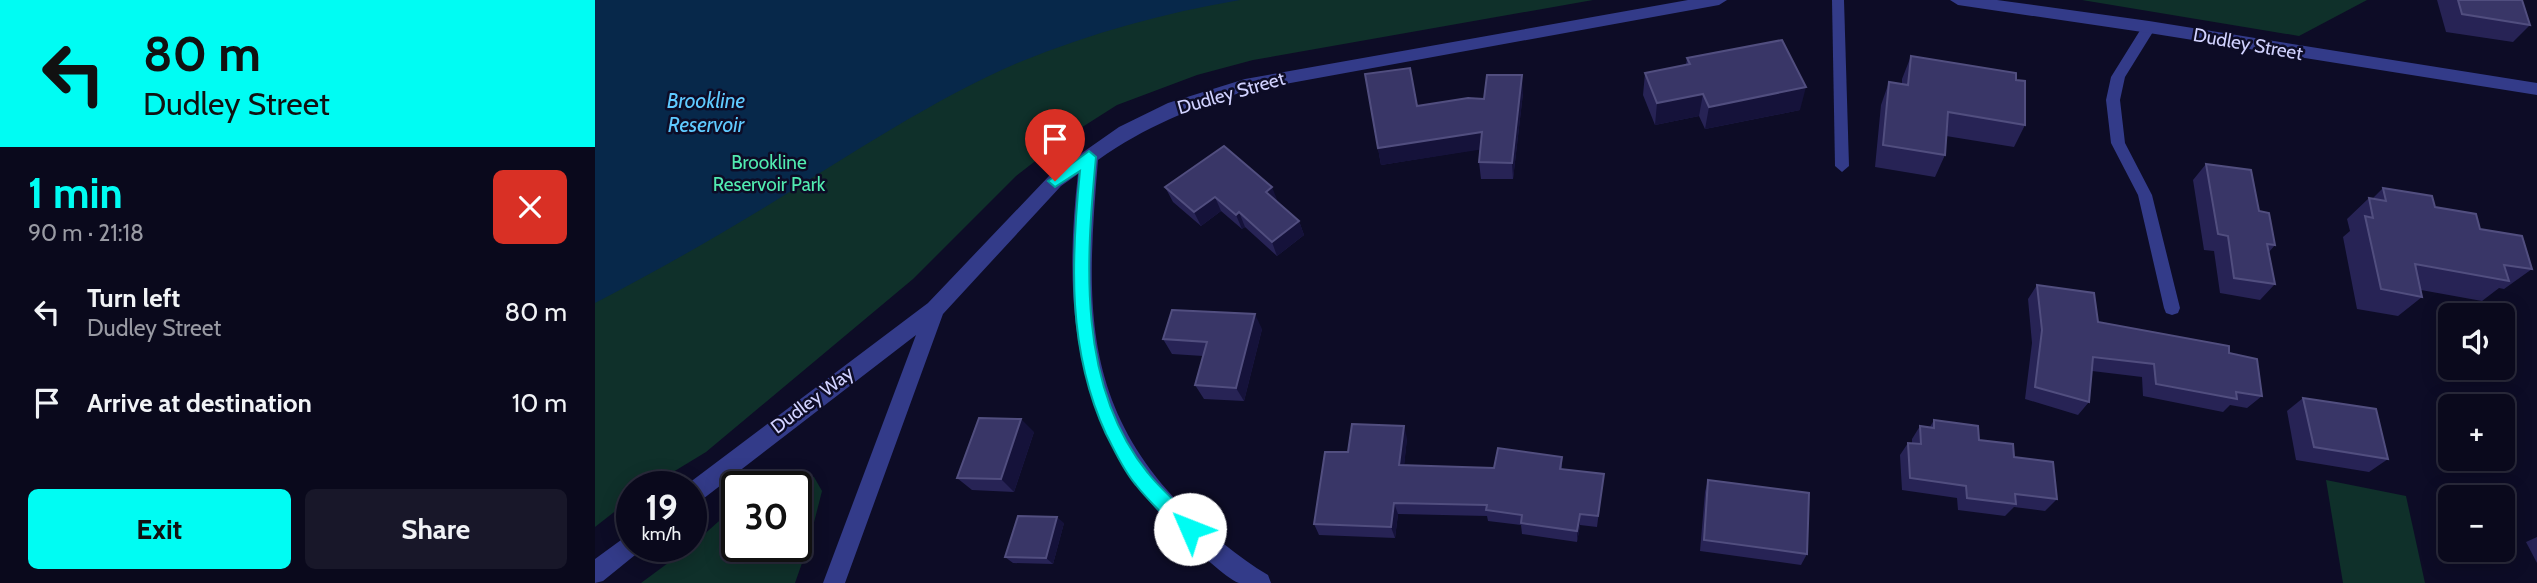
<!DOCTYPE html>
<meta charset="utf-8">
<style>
:root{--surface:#0a091c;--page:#181729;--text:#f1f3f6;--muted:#999aa3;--line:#2a2a3b;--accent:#00fcf3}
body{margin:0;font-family:Cabin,sans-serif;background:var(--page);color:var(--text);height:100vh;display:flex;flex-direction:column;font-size:26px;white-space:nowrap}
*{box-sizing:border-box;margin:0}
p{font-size:23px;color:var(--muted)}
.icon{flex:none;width:38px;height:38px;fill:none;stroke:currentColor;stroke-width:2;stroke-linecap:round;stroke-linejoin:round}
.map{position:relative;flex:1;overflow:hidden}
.side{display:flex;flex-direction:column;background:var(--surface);width:595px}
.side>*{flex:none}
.banner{background:#00fcf3;color:#111;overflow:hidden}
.tools{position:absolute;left:1843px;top:303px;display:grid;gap:14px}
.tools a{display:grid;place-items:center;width:77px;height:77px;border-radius:10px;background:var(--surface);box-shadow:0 4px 18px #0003,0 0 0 2px var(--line);font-size:35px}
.speed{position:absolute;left:21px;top:471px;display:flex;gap:14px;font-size:35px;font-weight:700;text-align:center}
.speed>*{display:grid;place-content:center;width:91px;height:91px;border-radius:50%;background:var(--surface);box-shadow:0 4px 18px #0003,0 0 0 2px var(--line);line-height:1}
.speed small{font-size:18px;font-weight:400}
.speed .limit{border:4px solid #111;border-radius:10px;background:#fff;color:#111}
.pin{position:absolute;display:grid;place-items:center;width:60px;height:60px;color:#fff;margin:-72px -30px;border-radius:50% 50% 50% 0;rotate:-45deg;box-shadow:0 0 7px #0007}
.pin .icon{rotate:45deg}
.me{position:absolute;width:77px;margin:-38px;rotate:314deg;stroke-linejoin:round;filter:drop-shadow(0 0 5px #0008)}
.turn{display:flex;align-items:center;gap:24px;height:147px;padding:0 28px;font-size:32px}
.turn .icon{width:91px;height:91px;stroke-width:2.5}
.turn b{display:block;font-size:49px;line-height:60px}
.round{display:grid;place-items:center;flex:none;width:74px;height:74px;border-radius:10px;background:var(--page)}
.summary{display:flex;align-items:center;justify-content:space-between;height:119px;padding:0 28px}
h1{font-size:42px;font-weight:800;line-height:52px;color:var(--accent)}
.action{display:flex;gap:14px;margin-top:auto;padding:14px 28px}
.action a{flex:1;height:80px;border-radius:10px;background:var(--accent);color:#111;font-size:28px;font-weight:800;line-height:80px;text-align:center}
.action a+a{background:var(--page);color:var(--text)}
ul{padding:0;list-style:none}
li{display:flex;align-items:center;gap:21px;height:91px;padding:0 28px}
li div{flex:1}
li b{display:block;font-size:26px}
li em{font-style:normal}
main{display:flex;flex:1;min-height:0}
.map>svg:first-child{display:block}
</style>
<main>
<section class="side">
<div class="banner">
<div class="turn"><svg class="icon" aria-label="left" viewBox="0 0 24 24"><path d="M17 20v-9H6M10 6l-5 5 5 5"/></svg><div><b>80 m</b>Dudley Street</div></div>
</div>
<div class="summary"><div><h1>1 min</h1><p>90 m · 21:18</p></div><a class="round" style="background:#d93025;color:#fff"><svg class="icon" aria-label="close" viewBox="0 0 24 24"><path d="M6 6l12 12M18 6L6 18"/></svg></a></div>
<ul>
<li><svg class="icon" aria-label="left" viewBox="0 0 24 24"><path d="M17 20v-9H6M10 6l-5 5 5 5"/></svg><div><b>Turn left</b><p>Dudley Street</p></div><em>80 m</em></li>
<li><svg class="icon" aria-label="arrive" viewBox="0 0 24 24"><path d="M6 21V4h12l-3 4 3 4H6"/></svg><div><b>Arrive at destination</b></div><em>10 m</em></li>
</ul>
<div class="action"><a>Exit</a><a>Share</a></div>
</section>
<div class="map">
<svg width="1942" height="583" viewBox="0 0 1942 583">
<rect width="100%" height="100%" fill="#0d0c26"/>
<!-- green -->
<g fill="#0f302a">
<polygon points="0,0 998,0 658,60 602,75 522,105 470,138 421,176 318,279 111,452 55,486 37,486 37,498 0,527"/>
<polygon points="1487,0 1772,0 1704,36"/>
<polygon points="201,472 219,477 227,491 213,546 200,583 46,583 96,546 142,505 142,546 201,546 201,486 164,486 179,477"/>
<polygon points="1731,480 1811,496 1830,583 1748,583"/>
</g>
<!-- water -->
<path fill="#07284a" d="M0,0H645C569,13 496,33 425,62C339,99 260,152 180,201C121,237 62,271 0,303Z"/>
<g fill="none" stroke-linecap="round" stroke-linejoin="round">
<!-- service -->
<g fill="#333b89" fill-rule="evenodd">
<polygon points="1237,0 1249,0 1254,166 1247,172 1240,166"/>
<polygon points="1554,22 1561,27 1530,77 1525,100 1530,143 1557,195 1585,308 1583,313 1577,315 1571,313 1569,308 1543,195 1516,143 1511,100 1516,77 1549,24"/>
</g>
<!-- minor -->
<g fill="#333b89" fill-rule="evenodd">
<path d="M1093,0H1132L1124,5L651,91C595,109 551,126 503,160C492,295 484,400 586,505C612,531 641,556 673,575L676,583C667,583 653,583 644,583C631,579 599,547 587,536C480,436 467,312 483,174L466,186L348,314L250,583H228L321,335L104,502L96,505V486H90L333,303L454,176L524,127L573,103L650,79Z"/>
<polygon points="1355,0 1402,0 1554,21 1942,83 1942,95 1554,33 1363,5"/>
<polygon points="37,532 37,546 47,546 45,551 8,581 0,583 0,559"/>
</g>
</g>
<!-- wall -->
<g fill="#272355">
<polygon points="1842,0 1927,0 1935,25 1918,42 1851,32"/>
<polygon points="1316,56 1421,80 1430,125 1419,147 1351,136 1350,155 1340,177 1280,167 1286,105 1294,82 1307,84 1307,79"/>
<polygon points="1092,58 1205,110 1110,129 1104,116 1060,125 1048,95 1050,73 1091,65"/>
<polygon points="928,93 918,179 886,179 884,162 885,149 786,165 783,148 822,106 889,99"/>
<polygon points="1611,164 1664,211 1680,245 1674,252 1680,284 1665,300 1625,293 1619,251 1609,250 1598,180"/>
<polygon points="570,187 683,202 704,221 709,235 682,256 650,227 647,229 626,211 606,226 578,202"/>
<polygon points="1788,188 1840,207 1885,229 1937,269 1909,289 1904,288 1887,301 1826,290 1827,297 1803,316 1762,309 1748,237 1755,231 1752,219 1774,198 1778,198"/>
<polygon points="1442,285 1503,322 1667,396 1652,408 1635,405 1628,412 1548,396 1547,377 1497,371 1494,402 1483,415 1430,399 1437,343 1433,299"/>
<polygon points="667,329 649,401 609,399 600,385 608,356 577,354 568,339"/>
<polygon points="1708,398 1793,459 1774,472 1701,460 1692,411"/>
<polygon points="1339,420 1384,440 1419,457 1462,499 1450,511 1419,507 1410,516 1363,510 1362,498 1307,490 1305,455 1313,443 1317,443 1317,439 1325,426 1335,427"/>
<polygon points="439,432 419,492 377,490 362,478"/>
<polygon points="812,438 809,465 899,468 967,457 967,469 1009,474 1002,527 985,525 982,542 927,534 926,525 893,521 892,516 803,514 800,538 724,535 719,524 753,452"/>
<polygon points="1113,480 1212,554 1206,565 1105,551 1110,492"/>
<polygon points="469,523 458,564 418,563 410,557"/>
<polygon points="1942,537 1942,563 1931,542"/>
</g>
<!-- shaded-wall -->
<g fill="#15123a">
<polygon points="927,75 928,93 918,179 917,163"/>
<polygon points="1211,87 1205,110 1110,129 1114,107"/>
<polygon points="1108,94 1104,116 1060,125 1062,103"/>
<polygon points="887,132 889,149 786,165 783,148"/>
<polygon points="677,187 683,202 671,192"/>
<polygon points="620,197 626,211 606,226 599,212"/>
<polygon points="644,212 650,227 647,229 641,215"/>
<polygon points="704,221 709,235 682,256 677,242"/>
<polygon points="660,314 667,329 649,401 641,388"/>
<polygon points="426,419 439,432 419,492 406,479"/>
<polygon points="809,426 812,438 808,477 804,465"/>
<polygon points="799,503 803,514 800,538 796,527"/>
<polygon points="985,514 985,525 982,542 982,531"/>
<polygon points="462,517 469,523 458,564 451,558"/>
</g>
<!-- building -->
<g fill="#393667" stroke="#514e7f" stroke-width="2">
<polygon points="1863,0 1927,0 1935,25 1867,14"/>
<polygon points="1187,40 1211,87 1114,107 1108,94 1062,103 1050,73 1095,64 1092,58"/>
<polygon points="1316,56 1421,73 1421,80 1430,81 1430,125 1353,112 1350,155 1288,145 1294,82 1313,85"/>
<polygon points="815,68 822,106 873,98 889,99 892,75 927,75 917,163 884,162 887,132 783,148 770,74"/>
<polygon points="629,146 677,187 671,192 704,221 677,242 644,212 641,215 620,197 599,212 570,187"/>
<polygon points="1611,164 1656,170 1664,211 1674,213 1680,245 1672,244 1680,284 1639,278 1633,236 1623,234"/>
<polygon points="1788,188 1837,196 1840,207 1881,214 1885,229 1927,236 1937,269 1909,265 1914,281 1820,264 1827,297 1786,289 1770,216 1778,218 1774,198 1791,201"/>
<polygon points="1442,285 1499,293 1503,322 1634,346 1634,353 1662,359 1667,396 1641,392 1642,399 1561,384 1559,364 1498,357 1494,402 1440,387 1447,330"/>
<polygon points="577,310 660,314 641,388 600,385 612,342 568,339"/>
<polygon points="1708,398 1781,409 1793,459 1719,447"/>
<polygon points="384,418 426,419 406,479 362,478"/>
<polygon points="1339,420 1383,426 1384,440 1418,444 1419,457 1458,462 1462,499 1420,494 1421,504 1372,498 1371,486 1315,478 1313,443 1326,444 1325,426 1339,428"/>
<polygon points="757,424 809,426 804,465 899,468 903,448 967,457 965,469 1009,474 1003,516 985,514 982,531 926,523 927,515 891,510 892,505 799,503 796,527 719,524 730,452 753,452"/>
<polygon points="1113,480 1214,493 1212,554 1109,540"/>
<polygon points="423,516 462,517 451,558 410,557"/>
</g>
<!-- route -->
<path fill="#00fcf3" stroke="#00a49e" stroke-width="2" d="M494,151L501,157C491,261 482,386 553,473C567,491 586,506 602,523L604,529L602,535L595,538L589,535C573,519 555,503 541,485C528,470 520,451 511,434C472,350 476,260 485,171L460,187L453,181Z"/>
<g text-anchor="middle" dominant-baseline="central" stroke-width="5" stroke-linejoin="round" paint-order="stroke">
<!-- street labels -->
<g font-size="19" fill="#d1d2ff" stroke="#0d0c26">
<text transform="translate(1653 44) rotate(10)">Dudley Street</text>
<text transform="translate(636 93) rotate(-16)">Dudley Street</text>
<text transform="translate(217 400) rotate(-37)">Dudley Way</text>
</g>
<!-- park labels -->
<g font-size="19" fill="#51ebb0" stroke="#0d0c26">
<text x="174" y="162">Brookline<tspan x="174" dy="22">Reservoir Park</tspan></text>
</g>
<!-- water labels -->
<g font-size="21" font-style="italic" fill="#5fcaff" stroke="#0d0c26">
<text x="111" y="100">Brookline<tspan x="111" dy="24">Reservoir</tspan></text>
</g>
</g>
</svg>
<div class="tools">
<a><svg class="icon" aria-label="sound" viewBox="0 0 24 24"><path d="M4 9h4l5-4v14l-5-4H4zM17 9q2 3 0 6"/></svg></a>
<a>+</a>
<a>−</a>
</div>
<div class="speed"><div>19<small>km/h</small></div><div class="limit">30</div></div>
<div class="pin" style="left:460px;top:181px;background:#d93025"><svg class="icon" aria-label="arrive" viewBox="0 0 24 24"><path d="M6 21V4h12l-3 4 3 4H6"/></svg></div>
<svg class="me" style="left:595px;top:529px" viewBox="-20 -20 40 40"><circle r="19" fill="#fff"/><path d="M0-13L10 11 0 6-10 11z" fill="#00fcf3"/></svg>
</div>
</main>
